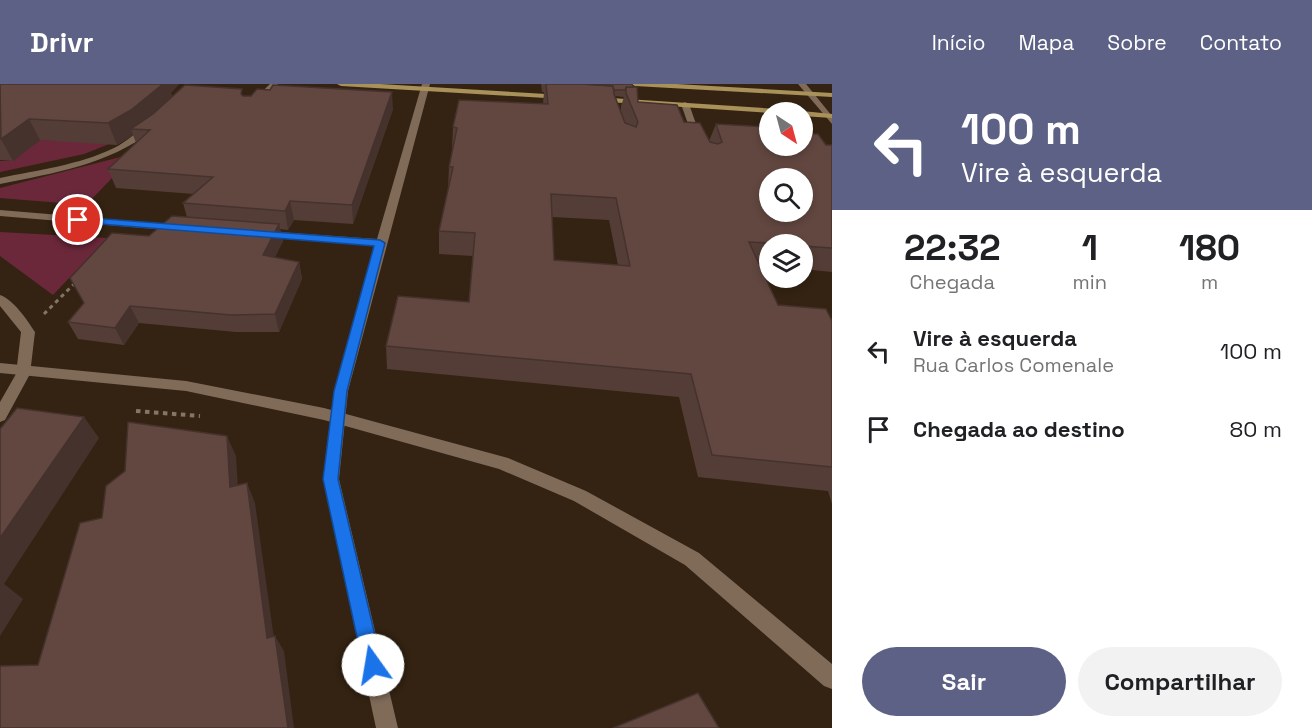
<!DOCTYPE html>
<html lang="pt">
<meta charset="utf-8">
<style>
:root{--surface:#fff;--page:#f2f2f2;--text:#202124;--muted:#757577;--accent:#5d6185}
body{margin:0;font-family:"Space Grotesk",sans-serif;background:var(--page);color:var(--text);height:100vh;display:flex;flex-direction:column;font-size:22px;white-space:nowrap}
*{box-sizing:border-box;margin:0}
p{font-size:20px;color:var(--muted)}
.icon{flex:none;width:33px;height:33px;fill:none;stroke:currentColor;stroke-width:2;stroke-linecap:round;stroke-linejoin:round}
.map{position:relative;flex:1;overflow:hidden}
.panel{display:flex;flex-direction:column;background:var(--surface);width:480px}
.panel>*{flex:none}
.guide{background:#5d6185;color:#fff;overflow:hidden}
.needle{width:39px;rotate:144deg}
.tools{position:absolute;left:759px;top:18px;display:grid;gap:12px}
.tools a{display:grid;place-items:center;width:54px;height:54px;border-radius:50%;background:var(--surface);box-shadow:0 3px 9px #0003;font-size:30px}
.pin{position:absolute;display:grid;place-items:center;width:51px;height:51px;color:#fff;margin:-26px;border:3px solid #fff;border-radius:50%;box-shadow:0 2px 6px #0007}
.me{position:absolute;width:66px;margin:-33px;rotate:347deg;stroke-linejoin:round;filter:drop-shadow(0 0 4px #0008)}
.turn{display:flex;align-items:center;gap:21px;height:126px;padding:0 30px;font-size:27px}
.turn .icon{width:78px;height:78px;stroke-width:2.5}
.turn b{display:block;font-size:42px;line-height:51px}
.eta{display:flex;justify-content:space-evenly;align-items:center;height:102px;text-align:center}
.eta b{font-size:36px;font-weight:700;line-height:42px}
.button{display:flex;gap:12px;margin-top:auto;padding:12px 30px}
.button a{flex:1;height:69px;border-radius:36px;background:var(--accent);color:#fff;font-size:24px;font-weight:700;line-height:69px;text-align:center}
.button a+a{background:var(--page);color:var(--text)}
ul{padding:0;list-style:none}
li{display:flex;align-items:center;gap:18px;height:78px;padding:0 30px}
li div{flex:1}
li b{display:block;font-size:22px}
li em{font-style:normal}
header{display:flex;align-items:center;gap:36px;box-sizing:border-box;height:84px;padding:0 30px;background:var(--accent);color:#fff}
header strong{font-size:28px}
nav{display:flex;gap:33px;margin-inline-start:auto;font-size:21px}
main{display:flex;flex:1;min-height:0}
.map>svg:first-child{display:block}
</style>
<header>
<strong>Drivr</strong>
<nav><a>Início</a><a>Mapa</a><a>Sobre</a><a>Contato</a></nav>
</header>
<main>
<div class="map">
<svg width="832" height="644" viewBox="0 0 832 644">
<rect width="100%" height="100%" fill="#342312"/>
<!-- green -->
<g fill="#6c283b">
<polygon points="40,56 114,58 84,70 0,88 0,77 13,77"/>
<polygon points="136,69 86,121 0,114 0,104"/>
<polygon points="0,148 107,154 53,211 0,172"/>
</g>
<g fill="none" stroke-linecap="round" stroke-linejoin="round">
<!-- path-far1 -->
<polyline stroke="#847567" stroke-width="3" stroke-dasharray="4 4" stroke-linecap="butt" points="44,230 77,197"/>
<!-- path -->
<polyline stroke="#847567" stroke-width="4" stroke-dasharray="4.5 4.5" stroke-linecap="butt" points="136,327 200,332"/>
<!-- lane -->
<g fill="#806b59" fill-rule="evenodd">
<polygon points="270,0 278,0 258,21 252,21 252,17"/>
<polygon points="685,18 689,20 702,57 701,59 694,57 681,20"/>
</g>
<!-- street -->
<g fill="#806b59" fill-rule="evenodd">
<polygon points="422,0 430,0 348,307 339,395 398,644 376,644 323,395 334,307 375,162 263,153 257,150 263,147 377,155"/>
<polygon points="798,0 806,0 832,32 832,40"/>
<path d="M150,41L153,42V46C108,81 54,89 0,100V94C38,86 79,81 114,64C127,58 137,46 150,41Z"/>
<polygon points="0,126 179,141 184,144 179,147 0,132"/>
<path d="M0,211C14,216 27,236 35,248L30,290L5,336L0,338V318L16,290L21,248L0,222Z"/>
</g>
<!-- secondary -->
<polygon fill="#806b59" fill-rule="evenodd" points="0,279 186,297 324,324 508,374 586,407 699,469 832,580 832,605 824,602 685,481 574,417 499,385 324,336 186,307 0,289"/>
<!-- primary -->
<g fill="#a9915a" fill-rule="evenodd">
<polygon points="337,0 380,0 563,11 567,13 563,15 341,2"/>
<polygon points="631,0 676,0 832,9 832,13 635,2"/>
<polygon points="596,13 793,26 797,28 770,29 593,17 592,15"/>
<polygon points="802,27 832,30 832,34 802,32 802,28 798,28"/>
</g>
</g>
<!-- wall -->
<g fill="#543d37" fill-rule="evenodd">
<polygon points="0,0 179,0 171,9 172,13 244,12 393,25 353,140 294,136 288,146 280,145 283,157 275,173 299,178 302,195 279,248 236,248 139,239 124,261 78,255 68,238 149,152 187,133 183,119 194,110 116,104 108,85 136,59 133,51 117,61 40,56 13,77 0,76"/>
<path d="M541,0H632L638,18L684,38L709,57L716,40L811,50L826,61H832V188L802,185V160H770V183L760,182L778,221L832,237V420L828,407L698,393L679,313L387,285L386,262L469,218L473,172L439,170V147L448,105L449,83L453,64H452L453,43L543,20L544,8H542ZM615,12L624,13L621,22V29ZM552,133L609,136L618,181L554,176Z"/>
</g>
<!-- shaded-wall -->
<g fill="#45322d">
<polygon points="158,0 179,0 171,9 173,17 131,45 133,51 117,61 108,39"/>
<polygon points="392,8 393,25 353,140 352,121"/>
<polygon points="29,35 40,56 13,77 1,55"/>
<polygon points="290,117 294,136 288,146 285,127"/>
<polygon points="279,140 283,157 267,188 263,171"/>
<polygon points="299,178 302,195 279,248 275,230"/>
<polygon points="130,222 139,239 124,261 115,244"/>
<polygon points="84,333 99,354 4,500 23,515 0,552 0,454"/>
<polygon points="227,352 236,372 239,423 230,403"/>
<polygon points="247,399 255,419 276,569 267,554"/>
<polygon points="275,552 284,567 294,644 288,644"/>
</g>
<!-- building -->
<g fill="#624740" stroke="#45322d" stroke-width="1.5" fill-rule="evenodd">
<polygon points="0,0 163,0 131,26 108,39 29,35 1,55"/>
<path d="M546,0H583L613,2L614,10L625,39L636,43L638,38L626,9V3H637L638,18L677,21L684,38L700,39L710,58L718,60L722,58L716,40L770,43V62H802V44L807,45L811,50H818L826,61H832V164L802,162V160H787L749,158L778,221L826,225L832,237V383L712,371L691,290L386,262L398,212L469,218L475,149L439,147L453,83H449L457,44L453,43L459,16L548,20ZM770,94H802V128H770ZM551,110L616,114L630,182L554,176Z"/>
<polygon points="583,0 632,0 633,3 626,3 625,6 614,6 613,2"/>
<polygon points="185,1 242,5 241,10 243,12 251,12 257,5 270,6 273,1 392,8 352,121 290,117 285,127 183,119 213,93 108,85 150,46 131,45 153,30"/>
<polygon points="172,132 279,140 263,171 299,178 275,230 231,231 130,222 115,244 68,238 84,219 70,194 112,149 149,152"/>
<polygon points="17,324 84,333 0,454 0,345"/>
<polygon points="128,338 227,352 230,403 247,399 267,554 275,552 288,644 0,644 0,582 38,581 80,439 102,434 106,402 125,387"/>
<polygon points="698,609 719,644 613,644"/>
</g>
<!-- route -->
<polygon fill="#1a73e8" stroke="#114b97" stroke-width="1.5" points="78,133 380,156 385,159 347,307 338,395 382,581 379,587 373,590 366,587 363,581 323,395 334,307 374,162 75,138 73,136"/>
</svg>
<div class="tools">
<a><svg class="needle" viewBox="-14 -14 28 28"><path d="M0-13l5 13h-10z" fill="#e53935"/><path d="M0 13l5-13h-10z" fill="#757577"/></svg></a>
<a><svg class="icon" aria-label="search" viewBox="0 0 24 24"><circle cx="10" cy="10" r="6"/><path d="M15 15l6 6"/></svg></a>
<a><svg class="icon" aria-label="layers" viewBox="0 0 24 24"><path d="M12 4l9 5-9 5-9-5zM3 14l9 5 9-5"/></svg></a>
</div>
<div class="pin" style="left:78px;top:136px;background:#d93025"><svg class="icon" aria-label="arrive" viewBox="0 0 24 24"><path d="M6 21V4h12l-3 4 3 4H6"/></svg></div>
<svg class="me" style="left:373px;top:581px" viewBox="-20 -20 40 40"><circle r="19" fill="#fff"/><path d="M0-13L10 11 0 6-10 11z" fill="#1a73e8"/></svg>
</div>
<section class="panel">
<div class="guide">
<div class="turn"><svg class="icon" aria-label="left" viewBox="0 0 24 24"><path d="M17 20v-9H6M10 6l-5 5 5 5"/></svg><div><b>100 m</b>Vire à esquerda</div></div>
</div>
<div class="eta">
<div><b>22:32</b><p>Chegada</p></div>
<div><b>1</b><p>min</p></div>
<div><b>180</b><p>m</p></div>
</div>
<ul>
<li><svg class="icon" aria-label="left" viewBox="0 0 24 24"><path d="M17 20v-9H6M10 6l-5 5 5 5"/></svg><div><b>Vire à esquerda</b><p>Rua Carlos Comenale</p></div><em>100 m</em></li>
<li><svg class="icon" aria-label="arrive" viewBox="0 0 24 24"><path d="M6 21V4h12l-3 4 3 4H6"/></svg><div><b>Chegada ao destino</b></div><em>80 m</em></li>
</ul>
<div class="button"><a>Sair</a><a>Compartilhar</a></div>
</section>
</main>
